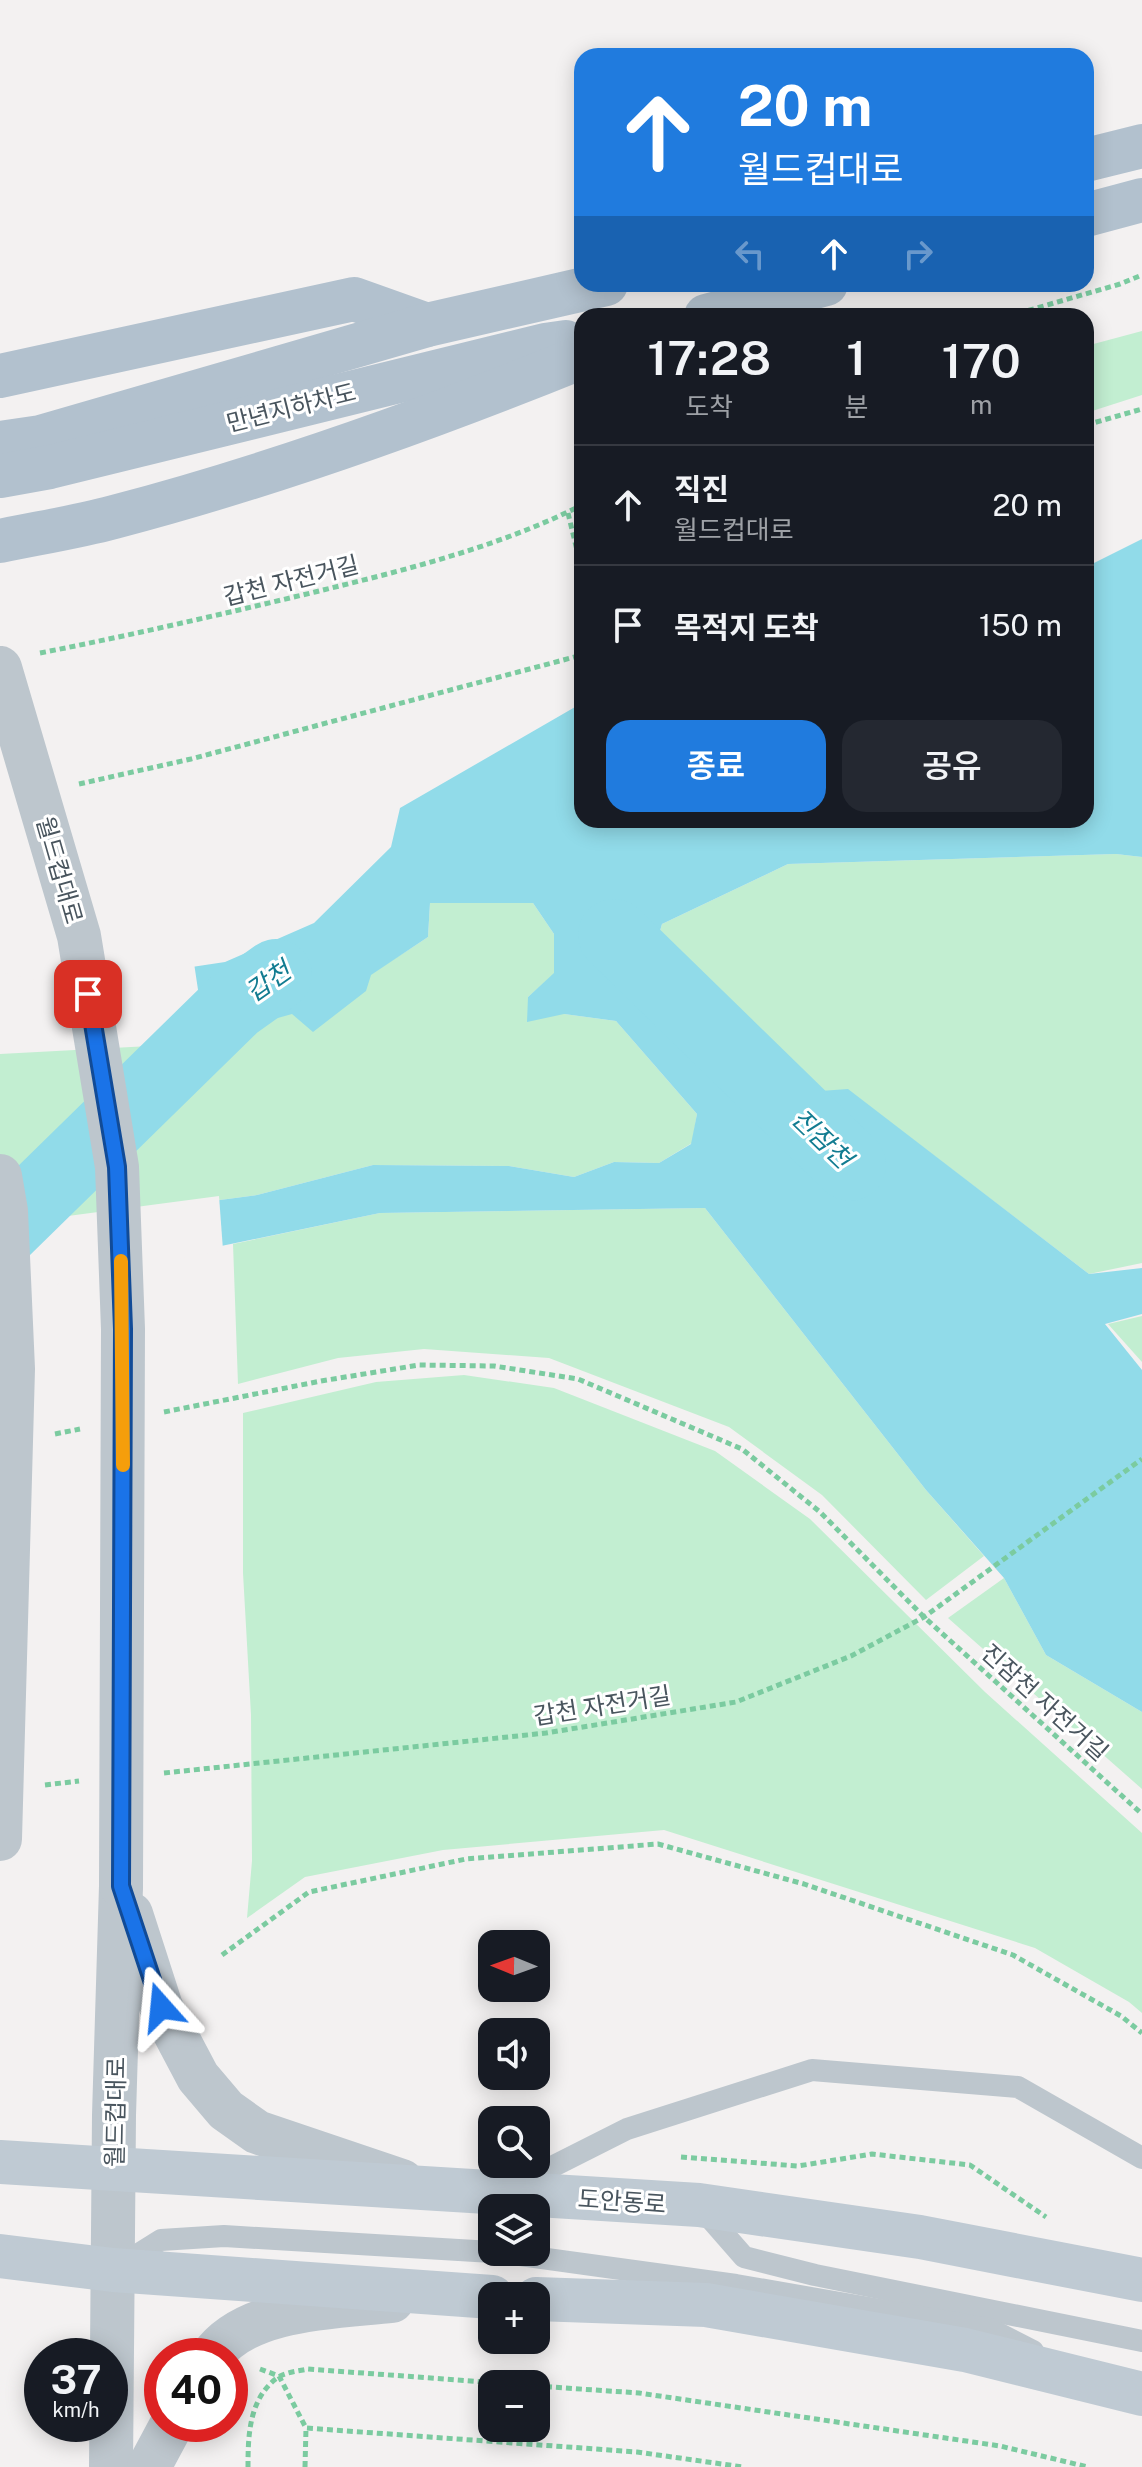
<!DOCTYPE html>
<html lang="ko">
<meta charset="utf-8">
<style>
:root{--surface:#171b24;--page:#242831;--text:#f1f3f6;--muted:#9ea1a6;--line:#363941;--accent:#207bde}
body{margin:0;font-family:"Public Sans","Noto Sans KR",sans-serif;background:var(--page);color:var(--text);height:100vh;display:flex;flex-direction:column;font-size:30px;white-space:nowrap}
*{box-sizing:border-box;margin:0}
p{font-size:26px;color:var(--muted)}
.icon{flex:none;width:44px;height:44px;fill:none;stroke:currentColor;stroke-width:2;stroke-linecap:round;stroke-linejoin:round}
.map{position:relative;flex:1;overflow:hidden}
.details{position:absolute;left:574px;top:308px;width:520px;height:520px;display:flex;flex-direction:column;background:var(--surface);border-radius:24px;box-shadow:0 4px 20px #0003}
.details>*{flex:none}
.banner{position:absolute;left:574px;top:48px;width:520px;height:244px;border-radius:24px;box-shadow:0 4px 20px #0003;background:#207bde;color:#fff;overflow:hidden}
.needle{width:52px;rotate:271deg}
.controls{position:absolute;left:478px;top:1930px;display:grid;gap:16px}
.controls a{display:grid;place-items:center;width:72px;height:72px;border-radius:16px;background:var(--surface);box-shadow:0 4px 20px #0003;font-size:40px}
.speed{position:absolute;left:24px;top:2338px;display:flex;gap:16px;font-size:40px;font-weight:700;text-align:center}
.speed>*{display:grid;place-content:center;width:104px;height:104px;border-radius:50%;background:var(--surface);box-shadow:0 4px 20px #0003;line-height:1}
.speed small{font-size:20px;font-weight:400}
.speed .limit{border:12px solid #d22;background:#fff;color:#111}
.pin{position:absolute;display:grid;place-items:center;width:68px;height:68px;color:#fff;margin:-34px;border-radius:16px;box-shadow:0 4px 12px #0006}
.me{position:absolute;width:88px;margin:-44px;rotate:342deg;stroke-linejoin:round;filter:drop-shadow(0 0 6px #0008)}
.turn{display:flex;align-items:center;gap:28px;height:168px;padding:0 32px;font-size:36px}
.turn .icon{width:104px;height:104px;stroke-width:2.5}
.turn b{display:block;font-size:56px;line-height:68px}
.lanes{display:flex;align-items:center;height:76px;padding:0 32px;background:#0003;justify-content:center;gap:40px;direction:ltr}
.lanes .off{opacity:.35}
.eta{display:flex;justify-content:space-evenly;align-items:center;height:136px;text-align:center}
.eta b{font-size:48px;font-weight:600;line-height:56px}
.button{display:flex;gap:16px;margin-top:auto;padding:16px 32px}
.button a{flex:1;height:92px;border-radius:24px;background:var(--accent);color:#fff;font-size:32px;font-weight:600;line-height:92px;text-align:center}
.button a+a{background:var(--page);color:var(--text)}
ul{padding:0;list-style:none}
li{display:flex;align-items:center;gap:24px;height:120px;padding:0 32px;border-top:2px solid var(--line)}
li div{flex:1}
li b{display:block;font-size:30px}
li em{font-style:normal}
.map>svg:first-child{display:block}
</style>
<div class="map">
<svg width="1142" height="2467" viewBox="0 0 1142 2467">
<rect width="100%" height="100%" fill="#f3f1f1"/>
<!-- green -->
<g fill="#c2eed1">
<polygon points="1142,331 1142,395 1086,413 1086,346"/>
<polygon points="1116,854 1142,857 1142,1263 1089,1274 848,1090 739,1097 654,953 662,924 788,864"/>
<path d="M430,903H533L554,934V974L528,997L564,1014L616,1021L697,1114L692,1143L659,1163L614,1162L574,1177L509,1166L373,1165L257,1195L0,1229V1050L260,1023C322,1006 375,972 428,937Z"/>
<polygon points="705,1208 926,1490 984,1556 926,1600 822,1495 729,1427 549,1358 424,1349 338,1358 238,1384 233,1244 380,1213"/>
<polygon points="1142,1316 1142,1362 1108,1324"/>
<polygon points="464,1375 554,1388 715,1451 810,1519 985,1692 1142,1833 1142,2013 1129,2002 1035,1948 664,1830 443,1850 305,1877 247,1918 252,1861 251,1715 243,1573 243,1413 376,1382"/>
<polygon points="1004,1578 1046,1655 1142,1712 1142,1789 948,1618"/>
</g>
<!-- water -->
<polygon fill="#91dbe9" points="1142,539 1142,857 1116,854 788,864 662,924 654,952 739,1097 848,1089 1089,1274 1142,1268 1142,1314 1105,1324 1142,1370 1142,1712 1046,1655 1004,1578 926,1490 705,1208 380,1213 0,1292 0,1229 257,1195 373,1165 509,1166 574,1177 614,1162 659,1163 691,1144 697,1114 616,1021 564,1014 527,1022 528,997 554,973 554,934 533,903 430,903 428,937 371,975 366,991 313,1032 292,1014 260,1023 224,1038 0,1050 52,988 225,962 314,923 391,847 400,808 582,703 582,820 1086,820 1086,567"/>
<!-- pier -->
<g fill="#f3f1f1">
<polygon points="194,963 206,1043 0,1054 0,972 52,984"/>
<polygon points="219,1196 223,1250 0,1296 0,1225"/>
</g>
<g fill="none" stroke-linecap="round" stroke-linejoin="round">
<!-- river -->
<g stroke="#91dbe9" stroke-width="72">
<polyline points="614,935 850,1165"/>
<polyline points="0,1234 234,1005 276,975"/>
</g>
<!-- path -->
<g stroke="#7bcba0" stroke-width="5" stroke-dasharray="6 4" stroke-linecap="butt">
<polyline points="1009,316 1120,284 1142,275"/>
<polyline points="1086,425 1142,409"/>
<polyline points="568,513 582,571"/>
<path d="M40,653C132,635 223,614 315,592C405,570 499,547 582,505"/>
<polyline points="79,784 191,759 582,655"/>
<polyline points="164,1412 321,1381 419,1365 494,1366 578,1379 742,1449 820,1512 924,1617 1142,1814"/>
<polyline points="55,1434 80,1429"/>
<polyline points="164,1773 546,1733 736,1702 851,1656 924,1617 1142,1459"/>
<polyline points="45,1785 79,1781"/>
<polyline points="222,1955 309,1892 466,1859 658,1844 804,1884 1013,1955 1121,2016 1142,2033"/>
<polyline points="681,2157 798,2166 872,2154 970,2165 1046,2217"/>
<polyline points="260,2369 279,2376 306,2428"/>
<polyline points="536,2386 639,2393 1000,2446 1088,2467"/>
<path d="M248,2467C248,2435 249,2399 277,2378C285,2372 299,2371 308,2369L512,2384"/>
<polyline points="305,2467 306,2428 637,2452 743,2467"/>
</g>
<!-- service -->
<g stroke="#bdc6cd" stroke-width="22">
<polyline points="514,2186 627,2129 812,2070 1018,2087 1142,2158"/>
<polyline points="702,2209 744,2257 815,2275 1142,2341"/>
<polyline points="497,2252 736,2285 990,2329 1033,2351"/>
<polyline points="121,2265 161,2240 224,2236 492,2252"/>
</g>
<!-- tertiary -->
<g stroke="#bdc6cd" stroke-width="44">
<polyline points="131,1914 161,2007 198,2077 226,2110 257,2132 402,2181"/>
<path d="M212,2356C246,2307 337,2307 392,2301"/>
<polyline points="111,2467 114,2115 121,1886"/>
<polyline points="149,2467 172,2424"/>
</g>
<!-- secondary -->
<g stroke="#bfcad3" stroke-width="44">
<polyline points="0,2162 699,2205 920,2237 1142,2280"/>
<polyline points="0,2256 113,2270 492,2297"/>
<polyline points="536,2299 706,2305 965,2350 1142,2394"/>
</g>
<!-- primary -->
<g stroke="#b2c1ce" stroke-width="44">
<polyline points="1086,160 1142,146"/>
<polyline points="1086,215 1142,200"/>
<polyline points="706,316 826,284"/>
<polyline points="0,376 354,299 427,325"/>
<polyline points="0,443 41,437 427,325 606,284"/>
<polyline points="0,476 50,467 545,345 566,342"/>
<path d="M0,541C38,533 77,527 114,517C274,475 429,419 582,357"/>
</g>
<!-- tertiary-bridge -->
<g stroke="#bdc6cd" stroke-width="44">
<polyline points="0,668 79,936 117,1167 123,1329 121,1886"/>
<polyline points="0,1176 6,1211 13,1369 0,1839"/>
</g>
</g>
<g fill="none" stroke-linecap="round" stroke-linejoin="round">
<defs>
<polyline id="route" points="88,994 117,1167 123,1329 121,1886 161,2007"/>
</defs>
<!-- route casing -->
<use href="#route" stroke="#114b97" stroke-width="20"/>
<!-- route -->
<use href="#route" stroke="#1a73e8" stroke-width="14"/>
<!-- slow -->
<polyline stroke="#f59e0b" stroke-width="14" points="121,1261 123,1465"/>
</g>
<g text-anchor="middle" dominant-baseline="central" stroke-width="6" stroke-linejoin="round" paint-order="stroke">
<!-- street labels -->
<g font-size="24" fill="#49555e" stroke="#fff">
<text transform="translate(291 407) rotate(-14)">만년지하차도</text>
<text transform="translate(291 580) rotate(-14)">갑천 자전거길</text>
<text transform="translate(60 870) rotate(74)">월드컵대로</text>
<text transform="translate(1045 1702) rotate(42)">진잠천 자전거길</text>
<text transform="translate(602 1705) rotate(-9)">갑천 자전거길</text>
<text transform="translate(115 2112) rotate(-89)">월드컵대로</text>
<text transform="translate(622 2201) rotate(4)">도안동로</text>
</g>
<!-- water labels -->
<g font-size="26" font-style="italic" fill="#127c91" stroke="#fff">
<text transform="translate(268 981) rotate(-35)">갑천</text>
<text transform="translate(822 1138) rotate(44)">진잠천</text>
</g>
</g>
</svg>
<div class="controls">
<a><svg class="needle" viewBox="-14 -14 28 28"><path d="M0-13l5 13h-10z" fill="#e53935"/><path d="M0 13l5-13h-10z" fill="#9ea1a6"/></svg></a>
<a><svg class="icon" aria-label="sound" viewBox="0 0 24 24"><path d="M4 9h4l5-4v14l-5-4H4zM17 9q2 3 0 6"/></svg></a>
<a><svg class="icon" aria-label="search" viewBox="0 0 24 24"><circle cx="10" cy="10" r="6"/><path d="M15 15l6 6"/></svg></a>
<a><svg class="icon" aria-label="layers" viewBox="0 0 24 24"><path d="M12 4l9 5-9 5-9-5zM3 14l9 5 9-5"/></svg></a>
<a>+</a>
<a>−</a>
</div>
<div class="speed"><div>37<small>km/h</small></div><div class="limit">40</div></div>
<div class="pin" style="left:88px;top:994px;background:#d93025"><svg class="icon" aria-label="arrive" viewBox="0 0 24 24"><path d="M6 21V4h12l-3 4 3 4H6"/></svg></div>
<svg class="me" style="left:161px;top:2007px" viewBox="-20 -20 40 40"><path d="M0-17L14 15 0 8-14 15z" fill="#1a73e8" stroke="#fff" stroke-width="4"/></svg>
<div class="banner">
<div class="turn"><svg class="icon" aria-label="ahead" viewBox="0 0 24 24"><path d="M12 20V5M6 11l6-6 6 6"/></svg><div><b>20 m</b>월드컵대로</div></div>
<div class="lanes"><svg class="icon off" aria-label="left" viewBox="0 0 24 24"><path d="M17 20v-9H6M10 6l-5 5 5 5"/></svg><svg class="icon" aria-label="ahead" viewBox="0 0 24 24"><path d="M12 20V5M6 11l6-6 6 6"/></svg><svg class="icon off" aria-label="right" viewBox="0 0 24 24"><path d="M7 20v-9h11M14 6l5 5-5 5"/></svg></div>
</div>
<section class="details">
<div class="eta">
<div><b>17:28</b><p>도착</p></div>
<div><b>1</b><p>분</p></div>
<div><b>170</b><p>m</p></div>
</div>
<ul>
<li><svg class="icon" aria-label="ahead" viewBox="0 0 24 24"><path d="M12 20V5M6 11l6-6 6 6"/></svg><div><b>직진</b><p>월드컵대로</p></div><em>20 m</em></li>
<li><svg class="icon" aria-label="arrive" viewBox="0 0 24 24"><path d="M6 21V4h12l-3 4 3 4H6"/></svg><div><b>목적지 도착</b></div><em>150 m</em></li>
</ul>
<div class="button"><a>종료</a><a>공유</a></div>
</section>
</div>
